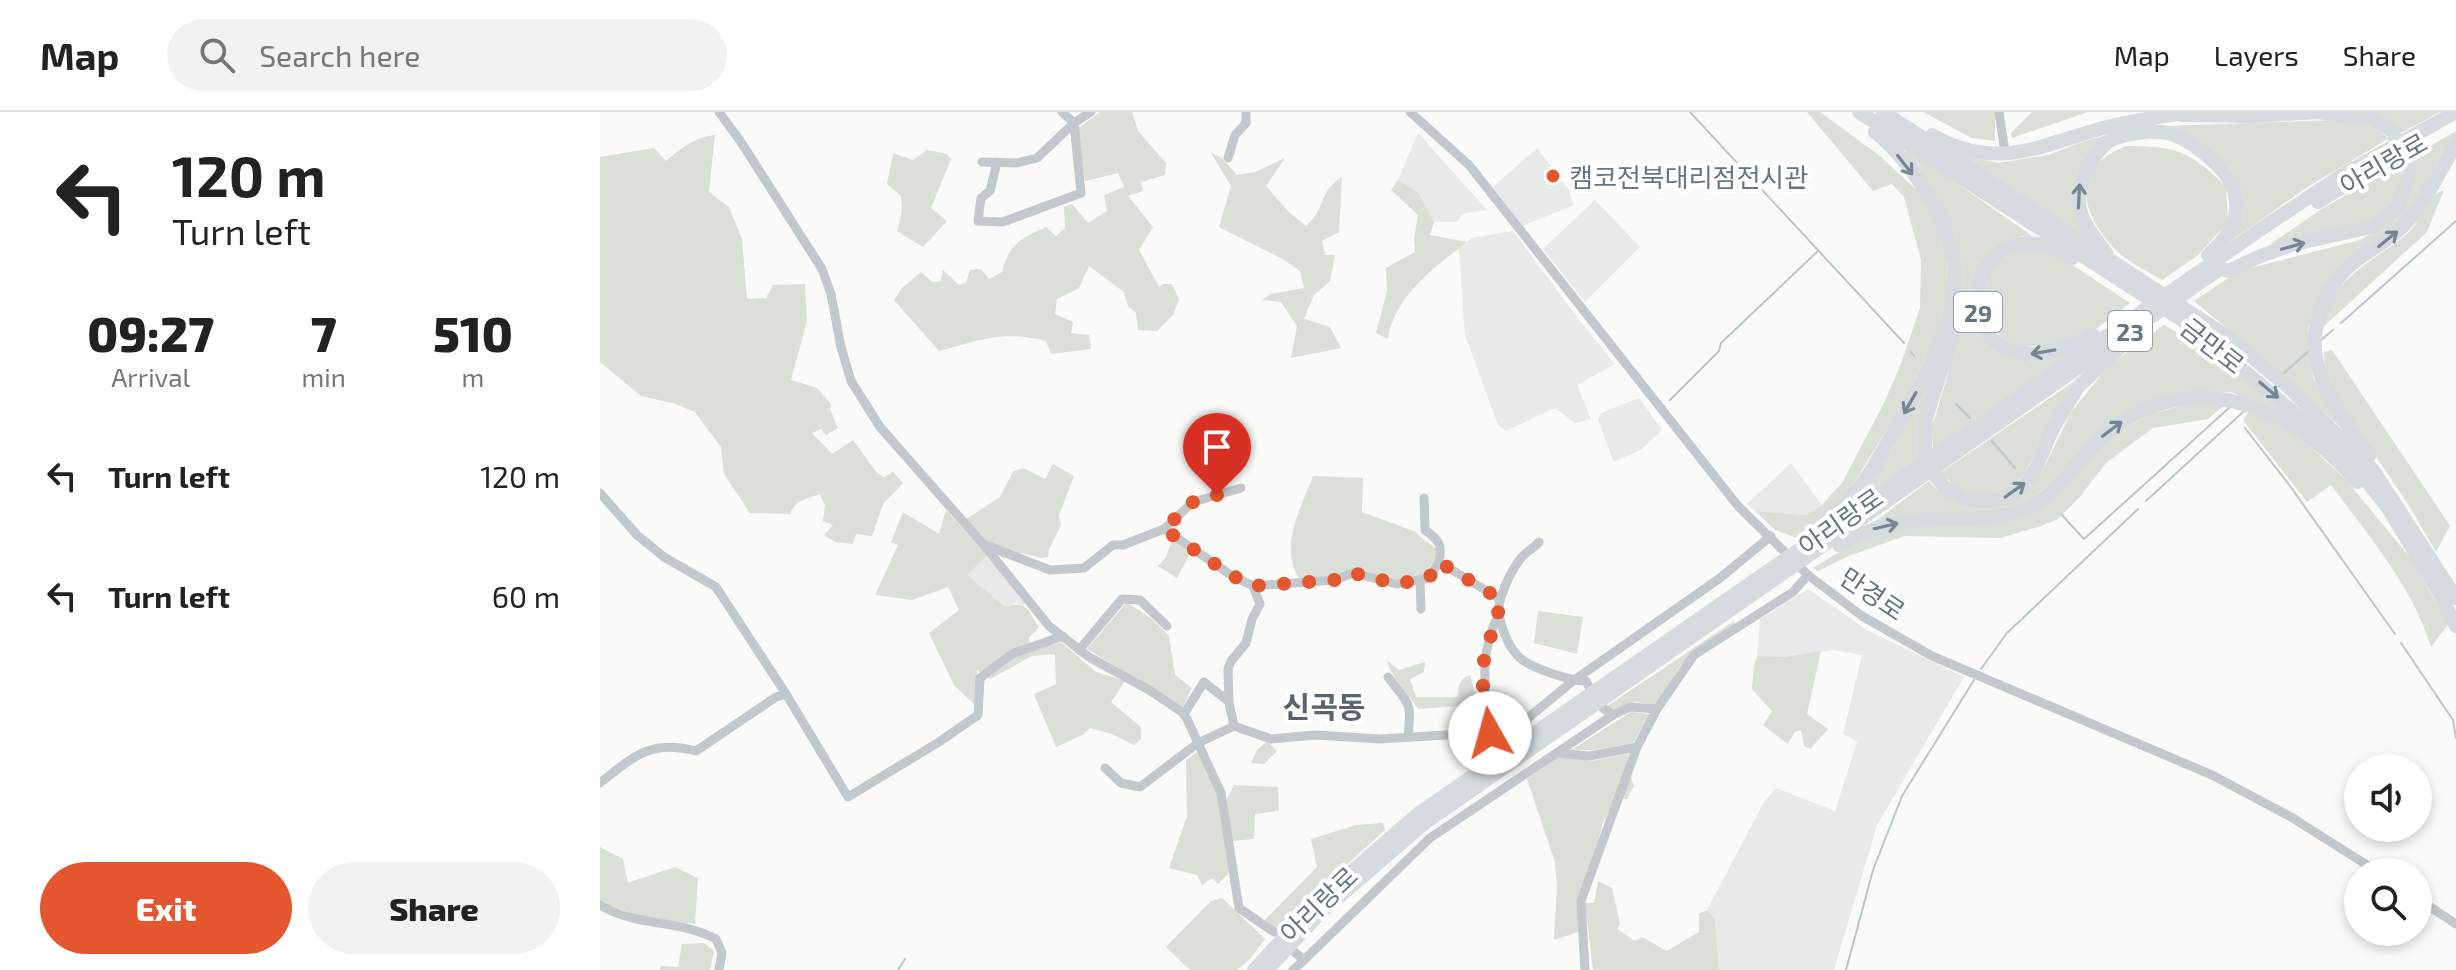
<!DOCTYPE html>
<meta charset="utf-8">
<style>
:root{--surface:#fff;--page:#f2f2f2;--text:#222;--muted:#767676;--line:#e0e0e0;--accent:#e4572e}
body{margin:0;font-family:"Exo 2","Noto Sans KR",sans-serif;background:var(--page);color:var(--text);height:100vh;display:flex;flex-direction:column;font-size:30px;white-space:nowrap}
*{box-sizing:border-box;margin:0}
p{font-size:26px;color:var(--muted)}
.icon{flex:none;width:44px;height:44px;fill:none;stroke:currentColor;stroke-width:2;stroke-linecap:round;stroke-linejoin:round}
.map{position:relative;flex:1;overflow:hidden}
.panel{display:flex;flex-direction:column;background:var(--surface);width:600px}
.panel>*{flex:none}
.top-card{background:#fff;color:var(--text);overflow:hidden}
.tools{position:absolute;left:1744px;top:642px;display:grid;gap:16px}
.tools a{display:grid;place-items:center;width:88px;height:88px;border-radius:50%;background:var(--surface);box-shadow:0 4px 12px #0003;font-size:40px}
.pin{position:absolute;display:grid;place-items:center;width:68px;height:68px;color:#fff;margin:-82px -34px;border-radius:50% 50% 50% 0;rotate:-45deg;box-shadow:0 0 8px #0007}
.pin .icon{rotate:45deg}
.me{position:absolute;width:88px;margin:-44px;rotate:353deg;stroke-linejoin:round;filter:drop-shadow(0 0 6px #0008)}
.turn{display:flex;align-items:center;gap:28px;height:168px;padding:0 40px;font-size:36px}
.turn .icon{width:104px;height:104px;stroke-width:2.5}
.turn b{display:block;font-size:56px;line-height:68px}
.eta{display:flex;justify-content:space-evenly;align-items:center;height:136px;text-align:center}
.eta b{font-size:48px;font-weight:800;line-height:56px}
.cta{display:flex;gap:16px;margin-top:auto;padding:16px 40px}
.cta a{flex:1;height:92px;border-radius:48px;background:var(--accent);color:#fff;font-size:32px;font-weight:800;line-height:92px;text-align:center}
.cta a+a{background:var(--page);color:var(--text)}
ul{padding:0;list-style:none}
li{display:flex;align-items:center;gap:24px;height:120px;padding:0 40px}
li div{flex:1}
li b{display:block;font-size:30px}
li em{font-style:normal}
header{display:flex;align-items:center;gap:48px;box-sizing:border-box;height:112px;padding:0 40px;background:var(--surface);border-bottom:2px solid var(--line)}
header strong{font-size:38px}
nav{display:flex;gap:44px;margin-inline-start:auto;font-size:28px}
.search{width:560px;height:72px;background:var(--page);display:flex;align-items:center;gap:20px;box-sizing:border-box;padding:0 28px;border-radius:44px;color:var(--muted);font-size:30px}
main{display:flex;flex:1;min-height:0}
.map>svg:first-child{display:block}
</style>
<header>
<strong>Map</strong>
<div class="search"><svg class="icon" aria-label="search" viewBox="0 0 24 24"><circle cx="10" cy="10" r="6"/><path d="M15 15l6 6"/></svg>Search here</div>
<nav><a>Map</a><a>Layers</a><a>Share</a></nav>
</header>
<main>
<section class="panel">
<div class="top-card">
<div class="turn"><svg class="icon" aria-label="left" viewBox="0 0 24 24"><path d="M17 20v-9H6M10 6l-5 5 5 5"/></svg><div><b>120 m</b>Turn left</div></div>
</div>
<div class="eta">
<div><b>09:27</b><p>Arrival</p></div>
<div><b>7</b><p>min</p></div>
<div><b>510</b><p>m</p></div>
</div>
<ul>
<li><svg class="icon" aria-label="left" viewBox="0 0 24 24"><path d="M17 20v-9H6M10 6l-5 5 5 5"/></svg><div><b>Turn left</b></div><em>120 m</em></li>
<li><svg class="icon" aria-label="left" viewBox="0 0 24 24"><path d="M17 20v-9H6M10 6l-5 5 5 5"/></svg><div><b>Turn left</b></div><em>60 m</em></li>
</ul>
<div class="cta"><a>Exit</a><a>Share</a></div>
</section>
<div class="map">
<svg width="1856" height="858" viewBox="0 0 1856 858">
<rect width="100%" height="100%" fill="#fafaf8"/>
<!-- built -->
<g fill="#e8e9e9">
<polygon points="818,21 887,98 862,102 857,110 834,110 818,80 798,68"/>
<polygon points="937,36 968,77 974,93 923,114 893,75"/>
<polygon points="995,88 1040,135 985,190 943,137"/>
<polygon points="913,119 976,204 1015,252 977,273 991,307 975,311 955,296 906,319 898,313 865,223 859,136 872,126"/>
<polygon points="1039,286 1062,318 1042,337 1014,350 998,308 1001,301"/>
<polygon points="1191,351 1222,393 1205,403 1155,399 1147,392"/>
<polygon points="388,441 426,489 424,493 416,491 405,495 366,463"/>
<polygon points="1208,477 1267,518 1364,565 1277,713 1234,858 1119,858 1115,808 1107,798 1164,690 1176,676 1235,699 1257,630 1243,622 1262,543 1233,538 1185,545 1157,544 1160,507"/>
</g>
<!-- green -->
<g fill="#dadfd7">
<path d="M500,0H532L538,19L566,51L565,63L541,70L543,79L528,84L553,115L539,138L559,175L563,172H572L579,187L573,203L557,219L538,218L536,201L528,194L524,180L489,154L479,176L457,187L455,202L473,210L471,221L489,223L491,237L451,242L446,229C402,218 382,228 339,239L294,188L302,176L321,160L332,170L341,169L343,158L359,173L366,171L370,158L381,157L389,167L402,160C409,132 421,126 446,115L456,124L465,116L464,95L472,92L488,111L507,99L504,83L524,75L518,61L485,69L477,17Z"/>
<polygon points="1207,0 1220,0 1280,44 1325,86 1345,134 1349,176 1336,225 1303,291 1249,379 1197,426 1175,418 1155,399 1205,403 1222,393 1242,371 1285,289 1302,249 1320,196 1321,148 1304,85 1292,72 1273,79"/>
<polygon points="1323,0 1395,0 1395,29 1372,26"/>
<polygon points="1432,0 1488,0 1412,26 1411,21"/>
<polygon points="1742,0 1840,0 1799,22"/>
<path d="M1738,8C1755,9 1777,12 1788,27L1709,74L1631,129L1642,92L1630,56L1586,24L1521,22L1477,65L1494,133L1357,42L1398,51L1448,43L1485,29L1537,15Z"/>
<polygon points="1856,19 1856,26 1842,42 1809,103 1732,164 1708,215 1713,266 1740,315 1687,266 1594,189 1639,159 1760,128 1796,107 1806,91 1812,45"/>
<path d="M115,23L109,80L129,95L142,127L147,187L166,186L173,173L205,172L207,209L191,268L217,276L231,292L230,297L238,316L226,323L221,317L212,321L232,342L253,328L277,361L284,365L293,360L303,371L283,392L272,424L256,422L253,432L235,430L224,423L233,413L223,409L225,393L220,382C206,387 195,388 190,402L150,401L124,362L121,335L95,300L76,292L41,284L0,250V45L54,36L66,49C81,36 95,25 115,23Z"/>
<path d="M1526,34C1579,35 1587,38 1626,74L1628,110L1598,143L1562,168C1545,158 1524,148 1511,133C1477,94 1474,55 1526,34Z"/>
<polygon points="1306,36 1448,135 1422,124 1399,137 1380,155 1376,210 1394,235 1430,249 1473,241 1333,337 1332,315 1347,266 1360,209 1357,144 1341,93 1306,43"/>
<polygon points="327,38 347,42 351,47 331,96 347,109 323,135 297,119 302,99 301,84 287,72 293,41 313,48"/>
<path d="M611,41L622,46L637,63L655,60L685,46L666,74L688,99L706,114C726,97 718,80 742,65L739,120L722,129L725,143H735L730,169L714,183L704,207L730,215L741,236L691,246L697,214L681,190L662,188L670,182L704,176L700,159L681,146L619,115L631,74Z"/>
<path d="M1802,50C1801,66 1800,86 1789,98C1768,119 1693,130 1662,138L1717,100Z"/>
<path d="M798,68L818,80L834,110L830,123L867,130C835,155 794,184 788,227L776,221L787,179L786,156L815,140L814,127L818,103L791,78Z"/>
<path d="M1844,78L1827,120L1723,215C1730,165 1774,150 1808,121C1822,109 1826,85 1844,78Z"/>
<polygon points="1432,137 1462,146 1530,191 1496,217 1453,234 1409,234 1387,209 1382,178 1395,152 1414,140"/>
<polygon points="1564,213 1605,237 1701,310 1631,280 1565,284 1515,306 1458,365 1430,388 1400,400 1274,410 1329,369 1337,378 1365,392 1388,394 1443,358 1471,300 1509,254"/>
<polygon points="1353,225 1319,315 1319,347 1251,395 1292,337 1338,244"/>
<polygon points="1732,238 1850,414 1836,440 1810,395 1738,288 1726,268 1724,240"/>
<polygon points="1488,260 1453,305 1426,359 1412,377 1385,384 1361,379 1340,361"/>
<polygon points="1594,291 1626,292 1608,307 1553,316 1506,351 1479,386 1458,407 1441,414 1400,426 1305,424 1251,443 1218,459 1213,456 1246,436 1289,418 1433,401 1513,323 1550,302"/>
<path d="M1650,298L1697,322L1746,368L1812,448L1848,512L1831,535C1813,475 1768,423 1731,373L1707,390L1643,308Z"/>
<polygon points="453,352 474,364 459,403 461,413 449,437 448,445 441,446 422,441 402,446 366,407 400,385 413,360 423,356 445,367"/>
<path d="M713,364L763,366L762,400L816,420C823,429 833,432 840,441L823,464L801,468L755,459L721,466H699C679,434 701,396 713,364Z"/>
<path d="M346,398L387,443L367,463L405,495C427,487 428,499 439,515L429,526L431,539L461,530L496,560L525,569L511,590L541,615V627L534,633L512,622L490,616L484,622L456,635L434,582L456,572L455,542L432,544L390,567L377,558L375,593L354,573L329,521L359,498L348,475L312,488L275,483L298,433L291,430L303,400L339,422Z"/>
<polygon points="572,428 590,441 577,466 558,454 566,445"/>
<polygon points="527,490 553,508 569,524 575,563 592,576 583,595 487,537"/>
<polygon points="938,499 983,505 977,542 934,531"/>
<polygon points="1134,509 1134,514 1080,554 1056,593 1035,590 1013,599 1006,595"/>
<polygon points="1221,539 1207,602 1228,617 1210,637 1204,634 1201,618 1195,620 1188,632 1163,613 1172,599 1152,577 1154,554 1157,544 1185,545"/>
<path d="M787,549L799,558L825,550L824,560L810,567L816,585H858C858,573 859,568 870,563L877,590L861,594L818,597C810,584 789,562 787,549Z"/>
<polygon points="1031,600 1050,602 1033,631 994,638 971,638"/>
<polygon points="667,629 677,639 664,652 651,651 657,638"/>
<polygon points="597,640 617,682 629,761 618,772 612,766 602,773 597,763 569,756 587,704 586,648"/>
<polygon points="1029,642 1026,652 1034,674 1027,687 1017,687 1003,710 978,808 978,820 954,828 957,773 955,750 927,667 958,644 991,649"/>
<polygon points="634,673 678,675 679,699 655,702 654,727 632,729 625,691"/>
<polygon points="783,711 785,718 676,817 665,808 717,755 711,727 756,713"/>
<polygon points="0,735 23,747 28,771 75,755 98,766 95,812 49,807 0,790"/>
<polygon points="998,769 1012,776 1020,811 1017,817 1035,829 1042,825 1067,839 1099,820 1099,802 1107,798 1115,808 1119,858 993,858 985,791 994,791"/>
<polygon points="622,786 665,827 649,848 637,858 590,858 566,835 611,789"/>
<polygon points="104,831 114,839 110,858 60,858 61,854 78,855 82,832"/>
</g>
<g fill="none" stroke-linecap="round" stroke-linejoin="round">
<!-- stream -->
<g stroke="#bbc7cb" stroke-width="2">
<polyline points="1090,0 1304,231"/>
<polyline points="1741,211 1856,109"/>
<polyline points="1721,228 1733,218"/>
<polyline points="1311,240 1314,244"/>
<polyline points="1684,261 1710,238"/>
<polyline points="1070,288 1119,239 1121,231 1218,139"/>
<polyline points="1356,292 1370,306"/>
<polyline points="1645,316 1690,374 1795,522"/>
<polyline points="1392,329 1415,356"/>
<polyline points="1546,389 1643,300"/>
<polyline points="1461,402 1484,427 1630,295"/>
<polyline points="1801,531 1853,608 1856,626"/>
<polyline points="1381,557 1407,521 1538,397"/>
<polyline points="298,858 305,847"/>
<polyline points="1246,858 1273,758 1302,684 1374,568"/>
</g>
<!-- minor -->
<g stroke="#c3c8cc" stroke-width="9">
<polyline points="119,0 141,30 222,157 231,182 241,235 251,269 280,315 383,432 449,514 489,545 549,578 582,600 587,607 621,681 639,796 674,820"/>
<polyline points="810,0 869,53 1138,394 1208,463 1262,504 1332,544 1612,663 1691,705 1778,760"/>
<polyline points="1399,0 1404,33"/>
<polyline points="628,46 635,23 646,11 646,0"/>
<polyline points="382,50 417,51 437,46 474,11 491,0"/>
<polyline points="397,50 390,79 381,86 378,109 403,110 481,81 474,11 462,0"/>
<polyline points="0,381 37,423 64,445 116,475 186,582 248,685 339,630 378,603 380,566 412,542 463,524"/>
<path d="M824,386L825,418C839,428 843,433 839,450"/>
<polyline points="564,417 593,390 641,376"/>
<path d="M939,430C934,436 926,440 921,446C913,456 905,473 901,485C895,501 905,530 917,543C927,555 970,569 986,569L989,575"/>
<polyline points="385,433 450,458 484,456 513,433 523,433 564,417 631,463 653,474 735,468 753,461 797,472 829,466 839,450 900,487"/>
<polyline points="820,468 821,497"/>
<polyline points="479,538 522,487 540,488 567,514"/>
<path d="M788,565C809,593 812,589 808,625"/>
<polyline points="1003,596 1013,603 1030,595 1057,597"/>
<polyline points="584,602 604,570 628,589"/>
<polyline points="634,614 629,591 628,557 631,549 646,531 652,507 660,492 653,474"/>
<path d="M890,621C885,578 878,540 900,500"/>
<polyline points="957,641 989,644 1037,635"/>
<polyline points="505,656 521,671 540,675 598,631 634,614 671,627 715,623 780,627 912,619 973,569 1120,466 1171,424"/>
<path d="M0,671C34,644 51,627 96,639L176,585L186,582"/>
<polyline points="1818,787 1856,812"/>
<path d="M0,793C37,815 78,807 116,827L122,841L119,858"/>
<polyline points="692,838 704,848 693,858"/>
<polyline points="704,848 830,726 1013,603"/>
<polyline points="985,858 981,789 1037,635 1057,597 1094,543 1193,480 1208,463"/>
</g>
<!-- highway -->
<g stroke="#d6dbdf" stroke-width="14">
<polyline points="1259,0 1587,211 1748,346 1788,396 1838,479 1856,514"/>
<polyline points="1283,0 1628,225 1687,274 1773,358 1856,486"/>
<polyline points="1582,3 1654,4 1716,0 1770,6 1790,17 1807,46 1809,61 1798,96 1775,114 1695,132 1663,143 1628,159 1620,156"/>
<path d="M1332,23C1400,62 1445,30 1511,14C1537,8 1565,4 1590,0"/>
<polyline points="1718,90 1782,50"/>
<path d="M1506,141C1482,109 1468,93 1489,54C1493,46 1501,35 1508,30C1521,21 1553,18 1568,21C1584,25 1598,36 1610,46C1646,77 1645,112 1608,143"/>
<path d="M1472,146C1462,141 1449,133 1438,132C1346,122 1354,298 1493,223"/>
<polyline points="1355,191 1355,215 1326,306 1325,341 1328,355 1344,375 1366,387 1393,389 1408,385 1425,373 1436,356 1452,318 1478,275 1522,234"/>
<path d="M1769,344C1738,299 1698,252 1722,195C1727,181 1734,170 1744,159C1763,140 1789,130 1807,110C1827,89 1840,57 1856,33"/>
<path d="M1219,414C1233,402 1248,390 1259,376C1273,358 1283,338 1294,319C1319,276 1347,228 1354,179C1362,126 1315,51 1275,20"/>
<path d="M1239,433C1270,415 1302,408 1338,407C1368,406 1400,409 1428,396C1462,379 1479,344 1507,321C1591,251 1695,295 1757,370"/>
<polyline points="654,858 720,787 818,702 1661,117 1742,63 1856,0"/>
<polyline points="667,858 719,802 826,710 1618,158"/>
</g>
</g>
<!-- one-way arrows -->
<defs><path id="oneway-shaft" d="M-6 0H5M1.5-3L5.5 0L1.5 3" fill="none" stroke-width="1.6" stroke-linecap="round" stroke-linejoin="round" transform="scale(2)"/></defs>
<g stroke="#768591">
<use href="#oneway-shaft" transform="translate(1305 53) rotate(52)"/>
<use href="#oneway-shaft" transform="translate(1479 84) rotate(-87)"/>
<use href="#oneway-shaft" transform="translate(1788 127) rotate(-39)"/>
<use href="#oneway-shaft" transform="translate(1693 134) rotate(-16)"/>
<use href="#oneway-shaft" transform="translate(1443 240) rotate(170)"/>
<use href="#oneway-shaft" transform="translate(1669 278) rotate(40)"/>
<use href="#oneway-shaft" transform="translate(1310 291) rotate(120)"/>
<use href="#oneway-shaft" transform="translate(1512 317) rotate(-37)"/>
<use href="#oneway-shaft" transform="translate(1415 378) rotate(-36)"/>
<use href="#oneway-shaft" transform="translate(1286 414) rotate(-13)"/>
</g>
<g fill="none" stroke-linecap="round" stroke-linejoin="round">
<!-- route -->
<path stroke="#e4572e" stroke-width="14" stroke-dasharray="0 25.2" d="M617,383L593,390L564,417L631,463L653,474L735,468L753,461L797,472L829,466L839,450L900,487C899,510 885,532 883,556C881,576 887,600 890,621"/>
</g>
<!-- markers -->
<circle fill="#e4572e" stroke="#fff" stroke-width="3" cx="953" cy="64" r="8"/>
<g text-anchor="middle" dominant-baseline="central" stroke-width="8" stroke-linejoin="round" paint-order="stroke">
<!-- shield labels -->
<g fill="#fff" stroke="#939fa8" stroke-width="2">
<rect x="1354" y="180" width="48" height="40" rx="6"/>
<rect x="1508" y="199" width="44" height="40" rx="6"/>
</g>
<g font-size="24" font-weight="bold" fill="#657683">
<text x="1378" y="200">29</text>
<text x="1530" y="219">23</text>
</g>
<!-- street labels -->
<g font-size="26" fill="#657683" stroke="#fff">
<text transform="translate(1783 51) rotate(-30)">아리랑로</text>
<text transform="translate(1613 233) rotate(38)">금만로</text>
<text transform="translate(1240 409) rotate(-35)">아리랑로</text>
<text transform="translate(1273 481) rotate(34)">만경로</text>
<text transform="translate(718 792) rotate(-44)">아리랑로</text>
</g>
<!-- poi labels -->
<g font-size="26" fill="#657683" stroke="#fff" text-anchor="start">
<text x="969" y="64">캠코전북대리점전시관</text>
</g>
<!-- quarter labels -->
<g font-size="30" font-weight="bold" fill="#57646e" stroke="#fff">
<text x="724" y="594">신곡동</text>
</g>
</g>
</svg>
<div class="tools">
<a><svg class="icon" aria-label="sound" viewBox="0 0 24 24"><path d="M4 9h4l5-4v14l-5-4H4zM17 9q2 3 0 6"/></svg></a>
<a><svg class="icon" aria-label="search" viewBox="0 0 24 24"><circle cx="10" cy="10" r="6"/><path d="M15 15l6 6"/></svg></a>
</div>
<div class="pin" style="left:617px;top:383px;background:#d93025"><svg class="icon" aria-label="arrive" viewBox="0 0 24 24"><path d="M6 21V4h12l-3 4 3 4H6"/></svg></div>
<svg class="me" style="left:890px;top:621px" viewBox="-20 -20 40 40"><circle r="19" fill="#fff"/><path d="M0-13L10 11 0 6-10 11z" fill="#e4572e"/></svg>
</div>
</main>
